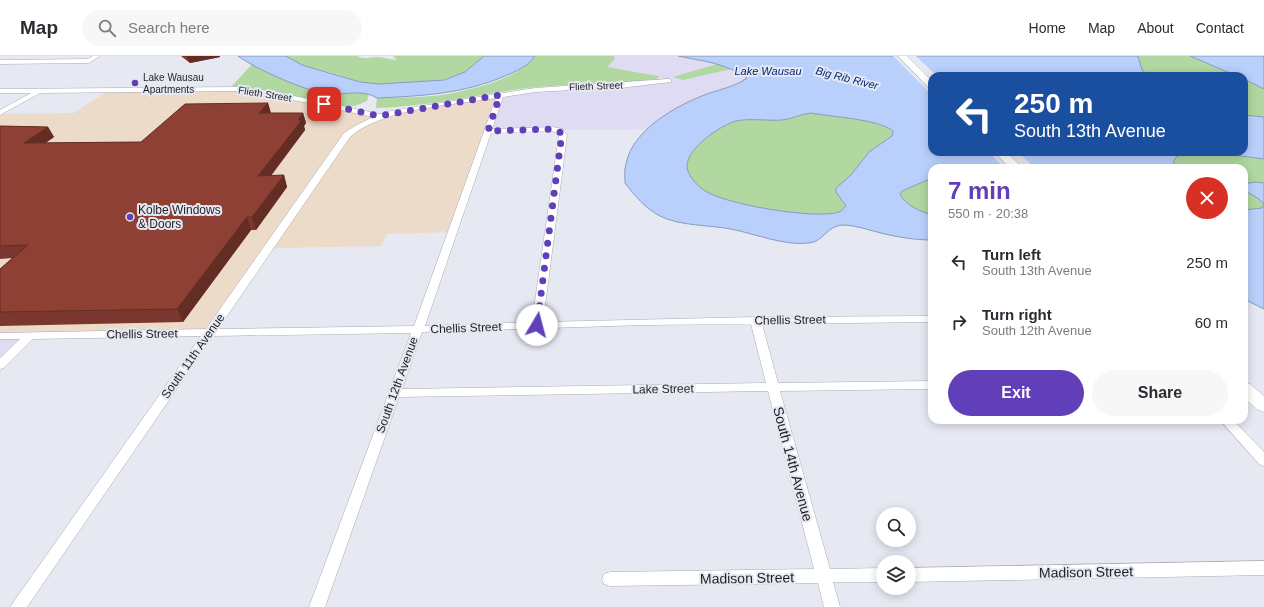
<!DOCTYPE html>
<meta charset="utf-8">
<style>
:root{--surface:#fff;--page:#f7f7f7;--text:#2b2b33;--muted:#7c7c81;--line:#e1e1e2;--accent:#603fb8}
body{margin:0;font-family:Arial,sans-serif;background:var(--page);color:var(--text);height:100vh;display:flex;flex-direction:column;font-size:15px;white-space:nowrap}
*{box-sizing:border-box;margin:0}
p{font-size:13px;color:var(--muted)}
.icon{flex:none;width:22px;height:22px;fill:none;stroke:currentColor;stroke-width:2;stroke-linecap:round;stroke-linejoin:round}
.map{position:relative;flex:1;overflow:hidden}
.drawer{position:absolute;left:928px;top:108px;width:320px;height:260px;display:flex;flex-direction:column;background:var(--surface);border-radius:12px;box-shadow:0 2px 10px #0003}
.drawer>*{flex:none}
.guide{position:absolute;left:928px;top:16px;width:320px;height:84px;border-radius:12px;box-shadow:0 2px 10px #0003;background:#1a4fa0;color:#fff;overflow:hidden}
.buttons{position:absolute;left:876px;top:451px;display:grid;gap:8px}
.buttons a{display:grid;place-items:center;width:40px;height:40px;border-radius:50%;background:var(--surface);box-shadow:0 2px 10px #0003;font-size:20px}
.pin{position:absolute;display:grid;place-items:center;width:34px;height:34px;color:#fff;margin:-17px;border-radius:8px;box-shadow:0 2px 6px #0006}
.me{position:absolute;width:44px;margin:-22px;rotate:8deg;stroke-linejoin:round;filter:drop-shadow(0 0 3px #0008)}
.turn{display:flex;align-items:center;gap:14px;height:84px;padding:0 20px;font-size:18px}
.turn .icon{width:52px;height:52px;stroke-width:2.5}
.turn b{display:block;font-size:28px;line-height:34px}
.round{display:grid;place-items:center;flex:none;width:42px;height:42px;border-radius:21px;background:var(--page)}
.head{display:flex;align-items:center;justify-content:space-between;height:68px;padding:0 20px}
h1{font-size:24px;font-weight:800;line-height:30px;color:var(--accent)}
.action{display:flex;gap:8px;margin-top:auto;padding:8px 20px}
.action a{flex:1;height:46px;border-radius:24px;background:var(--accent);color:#fff;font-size:16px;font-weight:800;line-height:46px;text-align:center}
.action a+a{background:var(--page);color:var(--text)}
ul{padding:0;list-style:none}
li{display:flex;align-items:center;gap:12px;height:60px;padding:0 20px}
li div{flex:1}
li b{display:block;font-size:15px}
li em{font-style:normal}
header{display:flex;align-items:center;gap:24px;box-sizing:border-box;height:56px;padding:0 20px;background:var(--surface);border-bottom:1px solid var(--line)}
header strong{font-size:19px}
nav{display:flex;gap:22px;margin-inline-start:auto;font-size:14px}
.search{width:280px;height:36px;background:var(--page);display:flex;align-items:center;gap:10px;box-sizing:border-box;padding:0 14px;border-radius:22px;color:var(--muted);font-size:15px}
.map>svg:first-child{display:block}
</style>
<header>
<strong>Map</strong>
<div class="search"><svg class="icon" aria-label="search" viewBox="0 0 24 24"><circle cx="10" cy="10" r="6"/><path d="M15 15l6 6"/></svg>Search here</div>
<nav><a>Home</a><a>Map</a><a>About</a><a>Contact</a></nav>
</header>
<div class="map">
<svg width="1264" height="551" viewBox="0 0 1264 551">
<rect width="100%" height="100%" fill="#e6e8f2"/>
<!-- commercial -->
<g fill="#dedbf2">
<polygon points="614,0 678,0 717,8 747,22 737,29 706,38 672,55 647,73 488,75 500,39 668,24 658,20 607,11 615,3"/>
<polygon points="30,280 0,309 0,282"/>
</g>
<!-- industrial -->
<polygon fill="#eddbca" points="212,33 261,37 379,60 500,39 453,176 387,178 381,190 278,192 267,194 209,277 0,277 0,58 74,57 109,34"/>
<!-- green -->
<g fill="#b0d8a0">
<path d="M286,0H357C365,4 369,1 377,1C384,1 390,4 397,4L393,0H484C465,30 391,32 361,26C349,23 337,18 325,15C313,12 296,9 286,0Z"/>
<path d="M535,0H614L615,3L607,11L658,20L660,22C616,30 571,27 527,32C477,39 427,51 376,52L377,42C395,41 414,42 433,40C460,37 519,24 535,0Z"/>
<polygon points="1138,0 1190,0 1237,20 1149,20 1142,14"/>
<polygon points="252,8 290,26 329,38 369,37 367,45 355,50 342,50 232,30"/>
<polygon points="717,8 731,13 683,24 673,21"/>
<polygon points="1244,23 1264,33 1264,61 1244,59"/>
<path d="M811,57C832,61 878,63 893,75L892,80L869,96L851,119L837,132L836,136L846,150C844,152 842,155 839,156C817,164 718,148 701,132C695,127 687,118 687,110C687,92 721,69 736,65C754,62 773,66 791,62C798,61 803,58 811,57Z"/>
<polygon points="1219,97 1264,103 1264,127 1244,128 1244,112 1178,112 1173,106 1177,100 1190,98"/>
<path d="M932,122V159C920,155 906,150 900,138L902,135Z"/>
<polygon points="1244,134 1259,143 1264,148 1262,152 1244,154"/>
</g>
<!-- water -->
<g fill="#b8d0fb" stroke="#8a9bba" fill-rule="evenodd">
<path d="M238,0H286L302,9L360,26L379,28L444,24L465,16L484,0H535C528,11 516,15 505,20C463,38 421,40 377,42C363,33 345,39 329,38C307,36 256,13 238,0Z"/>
<path d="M678,0H1138L1142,14L1149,20H960L937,17L925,19L932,26V96H1244V59L1264,61V103L1219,97L1190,98L1177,100L1173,106L1178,112H932V122L902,135L900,138C906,150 920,155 932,159V184C915,184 897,181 881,177C869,174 858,170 845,169C827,168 824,186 809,187C784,190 756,178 731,173C710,169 679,170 660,160C646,153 634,139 625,127C625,121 624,114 626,108C632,74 677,49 707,38C721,33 734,31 747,22C726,7 702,5 678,0ZM811,57C832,61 878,63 893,75L892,80L869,96L851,119L836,132V136L846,150C844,152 842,155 839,156C817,164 718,148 701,132C695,127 687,118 687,110C687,92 721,69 736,65C751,62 767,65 782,64C792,63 801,58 811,57Z"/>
<polygon points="1190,0 1264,0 1264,33 1244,23 1244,20 1237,20"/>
<polygon points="1255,126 1264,127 1264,253 1244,243 1244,154 1262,152 1264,148 1259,143 1244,134 1244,128"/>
</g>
<!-- pier -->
<g fill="#e6e8f2">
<polygon points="893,0 916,0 936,19 927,20 932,24 932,39"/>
<polygon points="989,96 1018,96 1035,112 1004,112"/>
</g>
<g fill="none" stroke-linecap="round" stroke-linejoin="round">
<defs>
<g id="minor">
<polygon points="93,0 100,0 89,7 0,8 0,4 88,3"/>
<path d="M669,23L671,24V26L628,31L535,36L503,41L492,73L553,71L563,73L567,79L543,266L755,261L932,260V266L762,268L778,327L932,325V333L780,335L830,513L883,512V526H833L840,551H824L818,527L610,530L604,528L602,523L604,518L610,516L814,513L768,335L399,341L325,551H309L411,277L213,280L27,551H10L201,280L33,283L4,312L0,313V302L20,283H0V277L206,273L344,77L355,70L373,61L275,40L237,35L40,37L0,59V54L31,37H0V33L237,31L275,36L380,58L391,55L535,32ZM496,42L414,270L218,273L350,81C383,52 453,49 496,42ZM553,75L559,79L532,266L425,270L491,77ZM751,268L766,327L402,333L422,276L645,269Z"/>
<polygon points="1220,364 1233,364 1264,396 1264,410 1259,408"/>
<polygon points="1264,505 1264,519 909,526 909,512"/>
</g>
<g id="secondary">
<polygon points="898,0 907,0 932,25 932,33 929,32"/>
<polygon points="994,96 1006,96 1023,112 1010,112"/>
<polygon points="1244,326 1250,328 1264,340 1264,356 1258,354 1244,342"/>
</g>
</defs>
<!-- minor casing -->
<use href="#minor" stroke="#a9abb5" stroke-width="1"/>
<!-- secondary casing -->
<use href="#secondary" stroke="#a9abb5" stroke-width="1"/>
<!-- minor -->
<use href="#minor" fill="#fff" fill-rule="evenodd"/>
<!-- secondary -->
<use href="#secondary" fill="#fff" fill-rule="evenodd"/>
</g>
<!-- wall -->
<g fill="#7b372d">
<polygon points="181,0 220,0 220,1 190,7"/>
<polygon points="268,47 271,57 303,57 306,67 304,70 305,74 271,120 284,119 287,131 256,174 251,174 183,266 0,270 0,213 12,202 0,203 0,70 48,71 54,81 45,87 141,86"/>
</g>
<!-- shaded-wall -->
<g fill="#642d24">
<polygon points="187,0 220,0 220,1 190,7"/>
<polygon points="268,47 271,58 259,57"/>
<polygon points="303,57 306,67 304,70 305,74 261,132 258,120"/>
<polygon points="48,71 54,81 29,99 24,87"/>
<polygon points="284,119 287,131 256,174 252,161"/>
<polygon points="247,161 251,174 183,266 177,253"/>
</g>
<!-- building -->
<polygon fill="#8f4034" stroke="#642d24" points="268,47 259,57 303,57 298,64 302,64 258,120 284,119 252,161 247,161 177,253 0,256 0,213 28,189 0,190 0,70 48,71 24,87 141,86 185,48"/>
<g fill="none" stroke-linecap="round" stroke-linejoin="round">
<!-- route -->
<polyline stroke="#603fb8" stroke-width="7" stroke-dasharray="0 12.6" points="324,48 379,60 500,39 488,75 553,73 562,77 537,269"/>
</g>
<!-- markers -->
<g fill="#603fb8" stroke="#e6e8f2" stroke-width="1.5">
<circle cx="135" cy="27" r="4"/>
<circle cx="130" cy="161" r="4"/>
</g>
<g text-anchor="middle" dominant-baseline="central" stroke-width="4" stroke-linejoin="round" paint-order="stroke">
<!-- far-poi labels -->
<g font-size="10" fill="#1f2023" stroke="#e6e8f2" text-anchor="start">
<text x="143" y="21">Lake Wausau<tspan x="143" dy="12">Apartments</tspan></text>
</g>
<!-- far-street labels -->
<g font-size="10" fill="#1f2023" stroke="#e6e8f2">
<text transform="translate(596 30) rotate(-2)">Flieth Street</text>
<text transform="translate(265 38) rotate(9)">Flieth Street</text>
</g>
<!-- far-water labels -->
<g font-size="11" font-style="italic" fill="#032978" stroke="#e6e8f2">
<text x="768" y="15">Lake Wausau</text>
<text transform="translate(847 22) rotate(14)">Big Rib River</text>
</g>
<!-- poi labels -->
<g font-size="12" fill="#1f2023" stroke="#e6e8f2" text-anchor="start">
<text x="138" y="154">Kolbe Windows<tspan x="138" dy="14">&amp; Doors</tspan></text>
</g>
<!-- street labels -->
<g font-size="12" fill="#1f2023" stroke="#e6e8f2">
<text transform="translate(790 264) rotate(-1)">Chellis Street</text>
<text transform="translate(466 272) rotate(-2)">Chellis Street</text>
<text transform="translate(142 278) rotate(-1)">Chellis Street</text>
<text transform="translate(193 300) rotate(-55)">South 11th Avenue</text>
<text transform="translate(397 329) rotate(-70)">South 12th Avenue</text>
<text transform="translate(663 333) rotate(-1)">Lake Street</text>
</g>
<!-- near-street labels -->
<g font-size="14" fill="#1f2023" stroke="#e6e8f2">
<text transform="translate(793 408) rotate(75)">South 14th Avenue</text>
<text transform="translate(1086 516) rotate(-1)">Madison Street</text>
<text transform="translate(747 522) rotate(-1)">Madison Street</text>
</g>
</g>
</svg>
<div class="buttons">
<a><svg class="icon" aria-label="search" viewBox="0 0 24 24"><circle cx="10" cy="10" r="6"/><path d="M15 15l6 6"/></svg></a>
<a><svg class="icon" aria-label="layers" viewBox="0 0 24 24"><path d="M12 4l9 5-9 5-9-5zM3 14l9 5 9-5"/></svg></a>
</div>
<div class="pin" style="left:324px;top:48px;background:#d93025"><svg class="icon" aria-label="arrive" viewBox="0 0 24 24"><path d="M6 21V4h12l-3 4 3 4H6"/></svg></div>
<svg class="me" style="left:537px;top:269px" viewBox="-20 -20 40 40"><circle r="19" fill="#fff"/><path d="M0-13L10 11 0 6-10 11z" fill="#603fb8"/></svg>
<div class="guide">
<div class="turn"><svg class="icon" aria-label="left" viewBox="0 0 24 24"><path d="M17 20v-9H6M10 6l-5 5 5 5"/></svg><div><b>250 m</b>South 13th Avenue</div></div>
</div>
<section class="drawer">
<div class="head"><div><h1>7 min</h1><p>550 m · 20:38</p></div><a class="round" style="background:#d93025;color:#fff"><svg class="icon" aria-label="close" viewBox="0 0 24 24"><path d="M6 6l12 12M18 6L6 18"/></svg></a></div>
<ul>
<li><svg class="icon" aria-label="left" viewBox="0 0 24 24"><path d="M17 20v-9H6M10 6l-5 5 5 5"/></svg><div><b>Turn left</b><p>South 13th Avenue</p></div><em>250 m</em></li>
<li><svg class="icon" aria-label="right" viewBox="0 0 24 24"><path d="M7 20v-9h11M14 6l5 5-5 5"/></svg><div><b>Turn right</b><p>South 12th Avenue</p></div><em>60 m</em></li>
</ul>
<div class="action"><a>Exit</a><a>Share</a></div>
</section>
</div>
